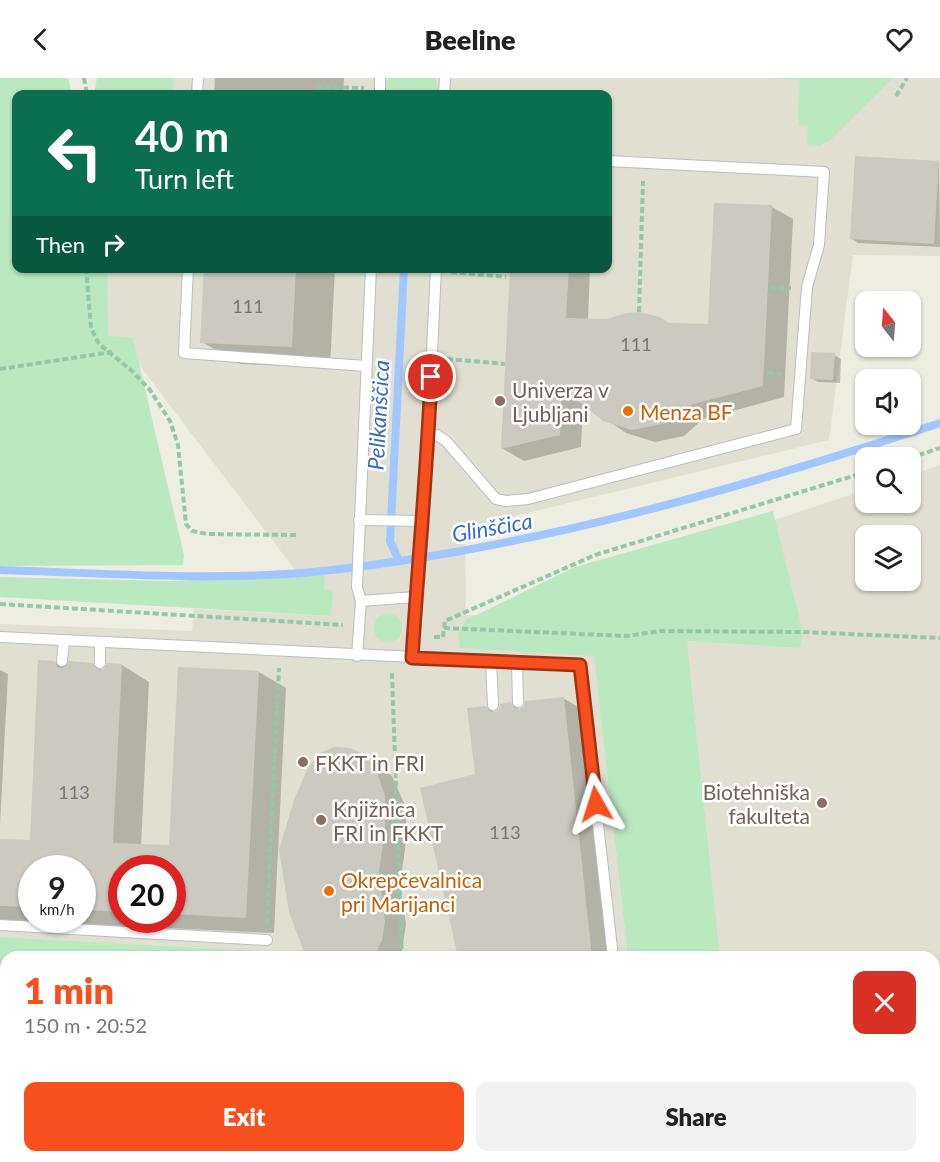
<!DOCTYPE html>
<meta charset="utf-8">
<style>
:root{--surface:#fff;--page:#f2f2f2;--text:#222;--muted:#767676;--accent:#f74f1d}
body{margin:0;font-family:Lato,sans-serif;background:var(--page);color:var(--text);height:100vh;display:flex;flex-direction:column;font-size:22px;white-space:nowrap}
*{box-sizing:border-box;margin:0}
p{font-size:20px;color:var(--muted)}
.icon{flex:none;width:33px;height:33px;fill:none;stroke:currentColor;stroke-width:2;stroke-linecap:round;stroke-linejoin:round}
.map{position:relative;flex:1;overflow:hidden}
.side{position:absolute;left:0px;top:873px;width:940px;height:212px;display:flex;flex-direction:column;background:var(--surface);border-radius:18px 18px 0 0;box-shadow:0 2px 4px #0004}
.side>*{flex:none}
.banner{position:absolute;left:12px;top:12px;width:600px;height:183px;border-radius:12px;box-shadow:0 2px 4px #0004;background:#0b6e4f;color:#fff;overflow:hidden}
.needle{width:39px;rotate:343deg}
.fabs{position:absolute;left:855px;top:213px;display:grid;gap:12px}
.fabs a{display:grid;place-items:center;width:66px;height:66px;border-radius:12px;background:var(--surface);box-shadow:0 2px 4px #0004;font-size:30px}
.speed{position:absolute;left:18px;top:777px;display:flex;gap:12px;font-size:30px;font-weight:700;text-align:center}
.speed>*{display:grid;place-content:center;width:78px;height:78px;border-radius:50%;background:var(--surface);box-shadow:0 2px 4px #0004;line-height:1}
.speed small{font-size:15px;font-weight:400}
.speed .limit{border:9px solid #d22;background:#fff;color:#111}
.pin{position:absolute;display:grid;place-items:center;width:51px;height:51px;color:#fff;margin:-26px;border:3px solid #fff;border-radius:50%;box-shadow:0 2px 6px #0007}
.me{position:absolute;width:66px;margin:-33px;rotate:354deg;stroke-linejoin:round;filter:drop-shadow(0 0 4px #0008)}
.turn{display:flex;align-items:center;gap:21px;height:126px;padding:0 24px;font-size:27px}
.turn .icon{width:78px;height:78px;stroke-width:2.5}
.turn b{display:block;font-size:42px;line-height:51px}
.then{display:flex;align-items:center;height:57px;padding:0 24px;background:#0003;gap:12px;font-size:22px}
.round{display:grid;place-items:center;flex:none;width:63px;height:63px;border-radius:12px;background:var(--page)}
.overview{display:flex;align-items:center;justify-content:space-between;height:102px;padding:0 24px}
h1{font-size:36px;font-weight:800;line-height:45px;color:var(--accent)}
.cta{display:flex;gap:12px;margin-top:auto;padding:12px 24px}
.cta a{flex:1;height:69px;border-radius:12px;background:var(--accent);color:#fff;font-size:24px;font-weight:800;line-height:69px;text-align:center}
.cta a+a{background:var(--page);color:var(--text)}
header{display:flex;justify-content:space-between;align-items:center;height:78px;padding:0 24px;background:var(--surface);font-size:27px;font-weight:800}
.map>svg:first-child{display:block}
</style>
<header><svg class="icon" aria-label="back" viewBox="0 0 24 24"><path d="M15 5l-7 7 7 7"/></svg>Beeline<svg class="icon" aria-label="heart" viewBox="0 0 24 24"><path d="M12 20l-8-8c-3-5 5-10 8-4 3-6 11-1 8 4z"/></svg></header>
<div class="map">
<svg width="940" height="1084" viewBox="0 0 940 1084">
<rect width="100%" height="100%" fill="#eeede1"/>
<!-- education -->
<g fill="#e0dfd1" fill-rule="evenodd">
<path d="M174,0H940V178L853,177L829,362L465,450L466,537L590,541L628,879H298L295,875L0,859V546L192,553L194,531L330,538L137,284L100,267L102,191L608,190V16H173ZM32,790H82V842H32ZM122,790H172V842H122Z"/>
<path d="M940,387V1084H741V1079L934,1078V879H720L687,563L800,570L803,554L775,442L865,412L866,424H910L911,397ZM866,458H910V502H866Z"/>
<polygon points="359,1079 359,1078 599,1079 551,1084 359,1084"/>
</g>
<!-- green -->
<g fill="#bae8c1">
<polygon points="0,0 68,0 72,16 16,16 16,190 107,191 108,258 133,260 184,477 183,487 0,488"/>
<polygon points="97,0 174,0 173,16 94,16"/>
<polygon points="388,0 435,0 439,16 384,16"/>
<polygon points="763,0 893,0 830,62 820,68 807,67 808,48 798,47 799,2"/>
<polygon points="773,433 803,554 800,570 687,563 720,879 628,879 594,578 460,570 458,556 466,542 575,489"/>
<polygon points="325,496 324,511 333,512 331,538 0,519 0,499 168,503"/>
<circle cx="388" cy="550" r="14"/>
<polygon points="0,859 295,875 298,879 6,879 6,1078 355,1078 355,1084 0,1084"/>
<polygon points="599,1079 741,1078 741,1084 551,1084"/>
</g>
<!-- shadow -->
<g fill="#0003" fill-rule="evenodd">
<polygon points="215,0 344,0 343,16 214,16"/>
<polygon points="939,84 940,169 858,165 852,161"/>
<polygon points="772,129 793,141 784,319 703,341 684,358 655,364 626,355 583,325 581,369 524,383 503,371 512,190 590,190 588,242 710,247"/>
<polygon points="205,190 335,190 330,290 240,286 202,264"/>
<polygon points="834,277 841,281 840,305 818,304 811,300"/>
<path d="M54,584L64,590L92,586L104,593L122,587L149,604L141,768L170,769L259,594L286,610L274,855L0,842V762L31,764ZM32,790H82V842H32ZM122,790H172V842H122Z"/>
<polygon points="0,592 8,596 0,747"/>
<polygon points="563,620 585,633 612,879 460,879 485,629 496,635 510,626 521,632"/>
<polygon points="350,671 392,698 406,730 406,764 400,807 406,846 401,879 308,879"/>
</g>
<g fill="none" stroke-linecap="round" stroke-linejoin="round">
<!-- stream -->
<g stroke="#a0c7ff" stroke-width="8">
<polyline points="399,483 390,463 404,190"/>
<path d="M0,492C105,495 218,504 323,493C534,470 738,411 940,345"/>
</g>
</g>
<!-- building -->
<g fill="#cbc9c0">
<polygon points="855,78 939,83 934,166 850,161"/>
<polygon points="714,125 772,127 763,308 682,329 662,346 632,352 603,343 562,310 560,357 501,371 510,190 569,190 566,240 607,241 626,235 639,234 660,239 669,245 708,246"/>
<polygon points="204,190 296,190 292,269 200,265"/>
<polygon points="811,274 835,275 833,302 810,301"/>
<polygon points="38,582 55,583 57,589 62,590 69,583 93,585 99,592 104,591 107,585 122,586 113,765 169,767 178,589 259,593 246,840 172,836 172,790 122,790 122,834 82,832 82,790 32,790 32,829 0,828 0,761 30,762"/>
<polygon points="564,619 592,879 458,879 420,710 475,696 467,630 486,628 489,633 494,634 499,631 500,626 511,624 514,630 519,631 524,628 525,623"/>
<polygon points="334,669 350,670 365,677 376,692 385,717 385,751 379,794 385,844 382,862 374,879 306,879 289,834 279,772 294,722 309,688 320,675"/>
</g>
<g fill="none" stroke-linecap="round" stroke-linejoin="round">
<defs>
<g id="lane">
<polyline points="197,16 198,0"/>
<polyline points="380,16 380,0"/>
<polyline points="444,16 445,0"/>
<polyline points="188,190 184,275 366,288"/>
<polyline points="428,356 437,357 446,363 496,421 506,423 528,421 796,351 807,209 819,167 824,94 608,83"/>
<polyline points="359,442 424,443"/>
<polyline points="361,523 415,519"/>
<polyline points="0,559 580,587 613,879"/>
<polyline points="357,578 361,523 357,509 371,190"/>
<polyline points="412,580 415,519 419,502 424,443 436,190"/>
<polyline points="62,583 64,563"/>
<polyline points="491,583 493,627"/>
<polyline points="100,585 100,565"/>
<polyline points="517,585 518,624"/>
<polyline points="0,847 267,862"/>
</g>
</defs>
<!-- lane casing -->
<use href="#lane" stroke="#bbbdc4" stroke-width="12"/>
<!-- path -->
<g stroke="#93c9aa" stroke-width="4" stroke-dasharray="6 3" stroke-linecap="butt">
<polyline points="84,0 87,16"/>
<polyline points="316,9 364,10"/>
<polyline points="896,18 907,0"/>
<polyline points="86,190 91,250 99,266 132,293 150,312 170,343 178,367 186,446 192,453 207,456 296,457"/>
<polyline points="451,194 506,199"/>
<polyline points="770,210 791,210"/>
<polyline points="639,234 643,103"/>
<polyline points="447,281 505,286"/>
<polyline points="0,291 112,274"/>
<polyline points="767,295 784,296"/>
<polyline points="910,380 940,370"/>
<polyline points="0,526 343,547"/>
<polyline points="444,550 627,558 660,553 803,554 940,560"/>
<polyline points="434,559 443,559 445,543 595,477 866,394"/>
<polyline points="392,595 402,879"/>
<polyline points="267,846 279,590"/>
<polyline points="934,1035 940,1035"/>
<polyline points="389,1084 392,1078"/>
<polyline points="456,1084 463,1078"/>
<polyline points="778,1084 779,1078"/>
</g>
<!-- lane -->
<use href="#lane" stroke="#fff" stroke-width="10"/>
</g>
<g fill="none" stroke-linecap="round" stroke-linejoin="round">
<defs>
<path id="route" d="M431,299C427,393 418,486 412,580L580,587L596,726"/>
</defs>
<!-- route casing -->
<use href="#route" stroke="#a13313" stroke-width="15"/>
<!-- route -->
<use href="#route" stroke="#f74f1d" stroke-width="10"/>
</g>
<!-- markers -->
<g fill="#8d6e63" stroke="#fff" stroke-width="2">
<circle cx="500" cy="323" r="6"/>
<circle cx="303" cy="684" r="6"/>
<circle cx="822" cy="725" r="6"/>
<circle cx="321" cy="742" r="6"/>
</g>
<g fill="#e8710a" stroke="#fff" stroke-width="2">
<circle cx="628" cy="333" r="6"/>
<circle cx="329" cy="813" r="6"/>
</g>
<g text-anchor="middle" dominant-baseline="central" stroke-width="5" stroke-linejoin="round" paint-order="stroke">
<!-- number labels -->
<g font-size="18" fill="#76777a">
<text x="248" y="228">111</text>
<text x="636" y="266">111</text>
<text x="74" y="714">113</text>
<text x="505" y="754">113</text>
</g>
<!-- education labels -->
<g font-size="21" fill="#785e54" stroke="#fff" text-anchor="start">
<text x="512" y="311">Univerza v<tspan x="512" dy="24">Ljubljani</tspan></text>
<text x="315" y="684">FKKT in FRI</text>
<text x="810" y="713" text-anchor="end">Biotehniška<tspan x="810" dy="24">fakulteta</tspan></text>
<text x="333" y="730">Knjižnica<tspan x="333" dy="24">FRI in FKKT</tspan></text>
</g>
<!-- food labels -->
<g font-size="21" fill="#c56008" stroke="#fff" text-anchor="start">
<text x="640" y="333">Menza BF</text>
<text x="341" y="801">Okrepčevalnica<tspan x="341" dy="24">pri Marijanci</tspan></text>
</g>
<!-- water labels -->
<g font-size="22" font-style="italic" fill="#386acc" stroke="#fff">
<text transform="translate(378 337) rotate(-87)">Pelikanščica</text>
<text transform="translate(492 449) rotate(-10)">Glinščica</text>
</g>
</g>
</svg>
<div class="fabs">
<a><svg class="needle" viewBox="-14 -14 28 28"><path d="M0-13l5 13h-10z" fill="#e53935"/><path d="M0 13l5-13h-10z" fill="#767676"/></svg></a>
<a><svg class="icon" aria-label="sound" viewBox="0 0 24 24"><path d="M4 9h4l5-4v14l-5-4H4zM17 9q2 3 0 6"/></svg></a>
<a><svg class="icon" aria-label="search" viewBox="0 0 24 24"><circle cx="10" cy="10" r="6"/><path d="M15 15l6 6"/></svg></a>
<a><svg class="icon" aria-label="layers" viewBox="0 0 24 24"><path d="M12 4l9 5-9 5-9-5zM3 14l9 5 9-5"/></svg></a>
</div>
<div class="speed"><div>9<small>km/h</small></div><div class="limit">20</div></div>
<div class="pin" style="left:431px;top:299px;background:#d93025"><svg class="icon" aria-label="arrive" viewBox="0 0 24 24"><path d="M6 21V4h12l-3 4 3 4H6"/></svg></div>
<svg class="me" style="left:596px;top:726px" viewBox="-20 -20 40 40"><path d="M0-17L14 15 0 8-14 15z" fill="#f74f1d" stroke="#fff" stroke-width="4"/></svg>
<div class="banner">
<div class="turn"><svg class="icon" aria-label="left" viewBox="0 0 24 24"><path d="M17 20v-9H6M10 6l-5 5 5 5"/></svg><div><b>40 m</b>Turn left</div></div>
<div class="then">Then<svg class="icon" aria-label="right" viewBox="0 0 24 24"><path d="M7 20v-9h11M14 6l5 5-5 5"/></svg></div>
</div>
<section class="side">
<div class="overview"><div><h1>1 min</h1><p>150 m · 20:52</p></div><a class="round" style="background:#d93025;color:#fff"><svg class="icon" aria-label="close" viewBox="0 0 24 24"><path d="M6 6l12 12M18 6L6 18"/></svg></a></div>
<div class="cta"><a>Exit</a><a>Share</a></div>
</section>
</div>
